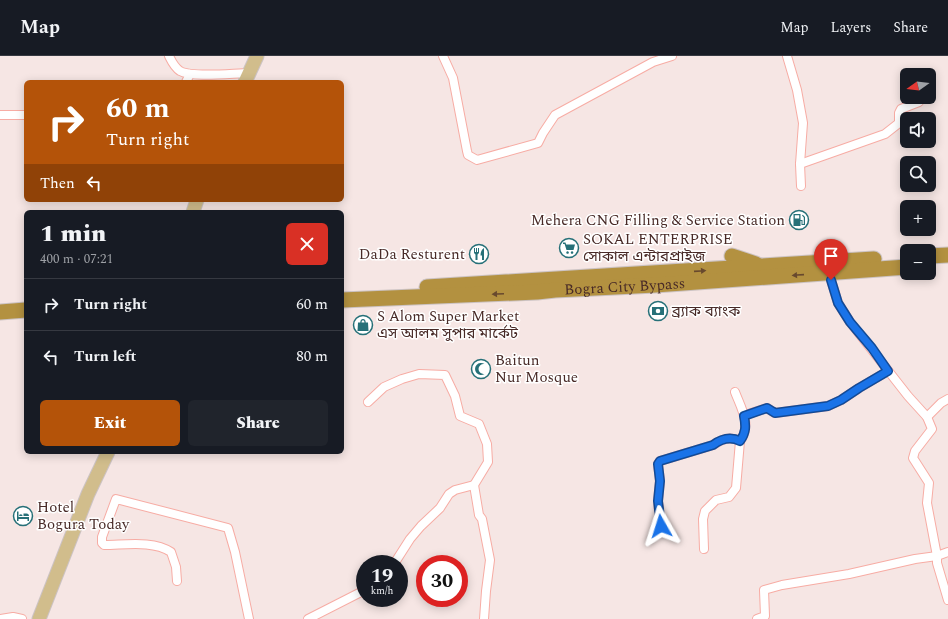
<!DOCTYPE html>
<meta charset="utf-8">
<style>
:root{--surface:#171b24;--page:#20242c;--text:#f1f3f6;--muted:#9ea1a6;--line:#363941;--accent:#b45309}
body{margin:0;font-family:Spectral,"Noto Sans Bengali",serif;background:var(--page);color:var(--text);height:100vh;display:flex;flex-direction:column;font-size:15px;white-space:nowrap}
*{box-sizing:border-box;margin:0}
p{font-size:13px;color:var(--muted)}
.icon{flex:none;width:22px;height:22px;fill:none;stroke:currentColor;stroke-width:2;stroke-linecap:round;stroke-linejoin:round}
.map{position:relative;flex:1;overflow:hidden}
.details{position:absolute;left:24px;top:154px;width:320px;height:244px;display:flex;flex-direction:column;background:var(--surface);border-radius:6px;box-shadow:0 2px 10px #0003}
.details>*{flex:none}
.top-card{position:absolute;left:24px;top:24px;width:320px;height:122px;border-radius:6px;box-shadow:0 2px 10px #0003;background:#b45309;color:#fff;overflow:hidden}
.needle{width:26px;rotate:256deg}
.fabs{position:absolute;left:900px;top:12px;display:grid;gap:8px}
.fabs a{display:grid;place-items:center;width:36px;height:36px;border-radius:6px;background:var(--surface);box-shadow:0 2px 10px #0003;font-size:20px}
.speed{position:absolute;left:356px;top:499px;display:flex;gap:8px;font-size:20px;font-weight:700;text-align:center}
.speed>*{display:grid;place-content:center;width:52px;height:52px;border-radius:50%;background:var(--surface);box-shadow:0 2px 10px #0003;line-height:1}
.speed small{font-size:10px;font-weight:400}
.speed .limit{border:6px solid #d22;background:#fff;color:#111}
.pin{position:absolute;display:grid;place-items:center;width:34px;height:34px;color:#fff;margin:-41px -17px;border-radius:50% 50% 50% 0;rotate:-45deg;box-shadow:0 0 4px #0007}
.pin .icon{rotate:45deg}
.me{position:absolute;width:44px;margin:-22px;rotate:354deg;stroke-linejoin:round;filter:drop-shadow(0 0 3px #0008)}
.turn{display:flex;align-items:center;gap:14px;height:84px;padding:0 16px;font-size:18px}
.turn .icon{width:52px;height:52px;stroke-width:2.5}
.turn b{display:block;font-size:28px;line-height:34px}
.then{display:flex;align-items:center;height:38px;padding:0 16px;background:#0003;gap:8px;font-size:15px}
.round{display:grid;place-items:center;flex:none;width:42px;height:42px;border-radius:6px;background:var(--page)}
.head{display:flex;align-items:center;justify-content:space-between;height:68px;padding:0 16px}
h1{font-size:24px;font-weight:800;line-height:30px}
.button{display:flex;gap:8px;margin-top:auto;padding:8px 16px}
.button a{flex:1;height:46px;border-radius:6px;background:var(--accent);color:#fff;font-size:16px;font-weight:800;line-height:46px;text-align:center}
.button a+a{background:var(--page);color:var(--text)}
ul{padding:0;list-style:none}
li{display:flex;align-items:center;gap:12px;height:52px;padding:0 16px;border-top:1px solid var(--line)}
li div{flex:1}
li b{display:block;font-size:15px}
li em{font-style:normal}
header{display:flex;align-items:center;gap:24px;box-sizing:border-box;height:56px;padding:0 20px;background:var(--surface);border-bottom:1px solid var(--line)}
header strong{font-size:19px}
nav{display:flex;gap:22px;margin-inline-start:auto;font-size:14px}
.map>svg:first-child{display:block}
</style>
<header>
<strong>Map</strong>
<nav><a>Map</a><a>Layers</a><a>Share</a></nav>
</header>
<div class="map">
<svg width="948" height="563" viewBox="0 0 948 563">
<rect width="100%" height="100%" fill="#f6e6e4"/>
<g fill="none" stroke-linecap="round" stroke-linejoin="round">
<defs>
<g id="street">
<path d="M169,0C172,6 174,11 180,15C192,22 234,17 249,17"/>
<polyline points="443,0 453,22 467,95 468,99 477,104 538,87 543,77 555,59 653,6 672,0"/>
<polyline points="787,0 797,34 803,67 800,108 801,130"/>
<polyline points="186,26 190,18"/>
<polyline points="0,59 26,59"/>
<polyline points="800,108 885,78 899,67 899,57 901,53 919,46"/>
<polyline points="831,224 838,247 850,266 908,340 927,361 932,373 915,395 913,402 929,427 927,447 937,500 937,507 948,544"/>
<polyline points="368,346 384,331 402,323 419,318 445,319 455,340 460,360 479,368 487,388 488,406 474,429 479,459 482,463 490,504 486,535 484,563"/>
<polyline points="745,359 767,352 775,357 828,350 841,344 859,332 888,315"/>
<polyline points="927,361 941,347 948,343"/>
<path d="M661,470L658,445L660,425L658,408L660,405L713,389C722,383 730,380 740,385"/>
<path d="M704,493L703,463L705,455L716,444L729,441L736,432L740,385C752,369 741,352 735,336"/>
<polyline points="394,508 410,483 421,470 440,452 449,438 455,434 474,429"/>
<path d="M177,525L176,511L171,496C153,484 125,489 104,489L102,487V481L116,443L228,472L235,496L249,563"/>
<polyline points="0,563 13,561 22,563"/>
<polyline points="308,563 365,534"/>
<polyline points="757,563 765,560 764,534 782,529 849,518 915,503 937,500 948,496"/>
</g>
<g id="primary">
<polyline points="245,26 257,0"/>
<polyline points="193,156 197,144"/>
<polyline points="39,563 88,438 108,396"/>
</g>
<g id="highway">
<polyline points="732,200 756,208"/>
<polyline points="929,200 948,199"/>
<polyline points="427,231 874,203"/>
<path id="s1" d="M342,244L537,236L555,234L655,229L907,211"/>
<polyline points="0,256 26,254"/>
</g>
</defs>
<!-- street casing -->
<use href="#street" stroke="#f7aca4" stroke-width="10"/>
<!-- primary casing -->
<use href="#primary" stroke="#ccc3c3" stroke-width="15"/>
<!-- highway casing -->
<use href="#highway" stroke="#ccc3c3" stroke-width="17"/>
<!-- street -->
<use href="#street" stroke="#fff" stroke-width="8"/>
<!-- primary -->
<use href="#primary" stroke="#d1bd8c" stroke-width="13"/>
<!-- highway -->
<use href="#highway" stroke="#b39140" stroke-width="15"/>
</g>
<!-- one-way arrows -->
<defs><path id="oneway-solid" d="M-6-.8H1V-3.2L6.5 0L1 3.2V.8H-6Z"/></defs>
<g fill="#68492e">
<use href="#oneway-solid" transform="translate(700 215) rotate(-4)"/>
<use href="#oneway-solid" transform="translate(798 219) rotate(176)"/>
<use href="#oneway-solid" transform="translate(498 238) rotate(178)"/>
</g>
<g fill="none" stroke-linecap="round" stroke-linejoin="round">
<defs>
<path id="route" d="M661,470L658,445L660,425L658,408L660,405L713,389C721,383 730,380 740,385C746,377 746,370 744,360L767,352L775,357L828,350L841,344L859,332L888,315L872,292L850,266L838,247L831,224"/>
</defs>
<!-- route casing -->
<use href="#route" stroke="#114b97" stroke-width="10"/>
<!-- route -->
<use href="#route" stroke="#1a73e8" stroke-width="7"/>
</g>
<!-- icons -->
<defs>
<symbol id="fuel-ring" viewBox="-11 -11 22 22"><circle r="9.5" fill="#fff" stroke="#267078" stroke-width="1.5"/><path d="M-5.5-6h7V0h2V4h1.3V-2.5L3-4.5l.8-.8L6-3V5H2.5V1h-1V6h-7ZM-4.2-4.7v3.2H.2V-4.7Z" fill="#267078"/></symbol>
<symbol id="supermarket-ring" viewBox="-11 -11 22 22"><circle r="9.5" fill="#fff" stroke="#267078" stroke-width="1.5"/><path d="M-6-5.5h2.5l.6 2H6L4.5 2H-2.5L-4.4-4H-6ZM-1.5 3.2a1.3 1.3 0 1 0 .1 0ZM3 3.2a1.3 1.3 0 1 0 .1 0Z" fill="#267078"/></symbol>
<symbol id="restaurant-ring" viewBox="-11 -11 22 22"><circle r="9.5" fill="#fff" stroke="#267078" stroke-width="1.5"/><path d="M-5-6h1v4h1v-4h1v4h1v-4h1v5L-1.5 .5V6h-2V.5L-5-1ZM5-6V6H3V1.5H1.5Q1.5-4 5-6Z" fill="#267078"/></symbol>
<symbol id="bank-ring" viewBox="-11 -11 22 22"><circle r="9.5" fill="#fff" stroke="#267078" stroke-width="1.5"/><path d="M-6-4H6V4H-6ZM0-2.3a2.3 2.3 0 1 0 0 4.6a2.3 2.3 0 1 0 0-4.6Z" fill="#267078"/></symbol>
<symbol id="shop-ring" viewBox="-11 -11 22 22"><circle r="9.5" fill="#fff" stroke="#267078" stroke-width="1.5"/><path d="M-5-2.5h2.3a2.7 3.5 0 0 1 5.4 0H5L5.5 6h-11ZM-1.5-2.5h3a1.5 2.3 0 0 0-3 0Z" fill="#267078"/></symbol>
<symbol id="mosque-ring" viewBox="-11 -11 22 22"><circle r="9.5" fill="#fff" stroke="#267078" stroke-width="1.5"/><path d="M3.5-4.9A6 6 0 1 0 3.5 4.9A5 5 0 1 1 3.5-4.9Z" fill="#267078"/></symbol>
<symbol id="hotel-ring" viewBox="-11 -11 22 22"><circle r="9.5" fill="#fff" stroke="#267078" stroke-width="1.5"/><path d="M-6-4.5h1.5V1H6V5H4.5V3h-9V5H-6ZM-4 0a1.8 1.8 0 1 1 3.6 0ZM.5 0V-2.5h3Q6-2.5 6 0Z" fill="#267078"/></symbol>
</defs>
<g fill-rule="evenodd">
<use href="#fuel-ring" x="788" y="153" width="22" height="22"/>
<use href="#supermarket-ring" x="558" y="181" width="22" height="22"/>
<use href="#restaurant-ring" x="468" y="187" width="22" height="22"/>
<use href="#bank-ring" x="647" y="244" width="22" height="22"/>
<use href="#shop-ring" x="352" y="258" width="22" height="22"/>
<use href="#mosque-ring" x="470" y="302" width="22" height="22"/>
<use href="#hotel-ring" x="12" y="449" width="22" height="22"/>
</g>
<g text-anchor="middle" dominant-baseline="central" stroke-width="3" stroke-linejoin="round" paint-order="stroke">
<!-- poi labels -->
<g font-size="15" fill="#482a27" stroke="#fff" text-anchor="start">
<text x="785" y="164" text-anchor="end">Mehera CNG Filling &amp; Service Station</text>
<text x="583" y="183">SOKAL ENTERPRISE<tspan x="583" dy="17">সোকাল এন্টারপ্রাইজ</tspan></text>
<text x="465" y="198" text-anchor="end">DaDa Resturent</text>
<text x="672" y="255">ব্র্যাক ব্যাংক</text>
<text x="377" y="260">S Alom Super Market<tspan x="377" dy="17">এস আলম সুপার মার্কেট</tspan></text>
<text x="495" y="304">Baitun<tspan x="495" dy="17">Nur Mosque</tspan></text>
<text x="37" y="451">Hotel<tspan x="37" dy="17">Bogura Today</tspan></text>
</g>
<!-- street labels -->
<g font-size="15" fill="#482a27" stroke="#fff">
<text stroke="none"><textPath href="#s1" startOffset="283">Bogra City Bypass</textPath></text>
</g>
</g>
</svg>
<div class="fabs">
<a><svg class="needle" viewBox="-14 -14 28 28"><path d="M0-13l5 13h-10z" fill="#e53935"/><path d="M0 13l5-13h-10z" fill="#9ea1a6"/></svg></a>
<a><svg class="icon" aria-label="sound" viewBox="0 0 24 24"><path d="M4 9h4l5-4v14l-5-4H4zM17 9q2 3 0 6"/></svg></a>
<a><svg class="icon" aria-label="search" viewBox="0 0 24 24"><circle cx="10" cy="10" r="6"/><path d="M15 15l6 6"/></svg></a>
<a>+</a>
<a>−</a>
</div>
<div class="speed"><div>19<small>km/h</small></div><div class="limit">30</div></div>
<div class="pin" style="left:831px;top:224px;background:#d93025"><svg class="icon" aria-label="arrive" viewBox="0 0 24 24"><path d="M6 21V4h12l-3 4 3 4H6"/></svg></div>
<svg class="me" style="left:661px;top:470px" viewBox="-20 -20 40 40"><path d="M0-17L14 15 0 8-14 15z" fill="#1a73e8" stroke="#fff" stroke-width="4"/></svg>
<div class="top-card">
<div class="turn"><svg class="icon" aria-label="right" viewBox="0 0 24 24"><path d="M7 20v-9h11M14 6l5 5-5 5"/></svg><div><b>60 m</b>Turn right</div></div>
<div class="then">Then<svg class="icon" aria-label="left" viewBox="0 0 24 24"><path d="M17 20v-9H6M10 6l-5 5 5 5"/></svg></div>
</div>
<section class="details">
<div class="head"><div><h1>1 min</h1><p>400 m · 07:21</p></div><a class="round" style="background:#d93025;color:#fff"><svg class="icon" aria-label="close" viewBox="0 0 24 24"><path d="M6 6l12 12M18 6L6 18"/></svg></a></div>
<ul>
<li><svg class="icon" aria-label="right" viewBox="0 0 24 24"><path d="M7 20v-9h11M14 6l5 5-5 5"/></svg><div><b>Turn right</b></div><em>60 m</em></li>
<li><svg class="icon" aria-label="left" viewBox="0 0 24 24"><path d="M17 20v-9H6M10 6l-5 5 5 5"/></svg><div><b>Turn left</b></div><em>80 m</em></li>
</ul>
<div class="button"><a>Exit</a><a>Share</a></div>
</section>
</div>
